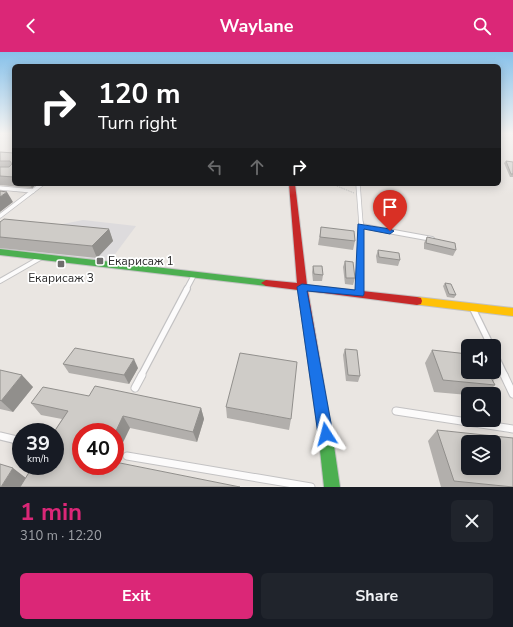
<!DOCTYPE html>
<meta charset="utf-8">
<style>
:root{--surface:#171b24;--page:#20242c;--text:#f1f3f6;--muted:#9ea1a6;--accent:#db2777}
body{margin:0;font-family:"Nunito Sans",sans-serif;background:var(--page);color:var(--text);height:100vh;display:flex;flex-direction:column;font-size:15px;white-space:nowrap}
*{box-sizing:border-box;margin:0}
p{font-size:13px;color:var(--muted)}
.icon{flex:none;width:22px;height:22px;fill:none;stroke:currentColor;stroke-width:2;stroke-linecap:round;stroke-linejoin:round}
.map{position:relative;height:435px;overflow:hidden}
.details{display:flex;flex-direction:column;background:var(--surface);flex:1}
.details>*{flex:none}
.top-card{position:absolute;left:12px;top:12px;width:489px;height:122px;border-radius:6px;box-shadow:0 2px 10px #0003;background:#202124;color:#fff;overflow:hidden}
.buttons{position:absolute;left:461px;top:287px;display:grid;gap:8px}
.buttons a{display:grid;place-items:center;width:40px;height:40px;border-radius:6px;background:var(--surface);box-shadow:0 2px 10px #0003;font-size:20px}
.speed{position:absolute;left:12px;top:371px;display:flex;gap:8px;font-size:20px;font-weight:700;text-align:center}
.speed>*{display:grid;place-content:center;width:52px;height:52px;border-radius:50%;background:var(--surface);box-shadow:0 2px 10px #0003;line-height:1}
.speed small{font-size:10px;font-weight:400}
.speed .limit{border:6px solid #d22;background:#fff;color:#111}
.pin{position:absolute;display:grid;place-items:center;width:34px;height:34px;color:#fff;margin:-41px -17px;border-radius:50% 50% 50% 0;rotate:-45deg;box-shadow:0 0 4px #0007}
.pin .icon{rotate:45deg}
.me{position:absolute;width:44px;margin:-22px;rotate:351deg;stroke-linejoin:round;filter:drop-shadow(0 0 3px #0008)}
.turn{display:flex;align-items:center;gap:14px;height:84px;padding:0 20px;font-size:18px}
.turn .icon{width:52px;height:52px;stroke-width:2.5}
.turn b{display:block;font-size:28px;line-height:34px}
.lanes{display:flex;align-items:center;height:38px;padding:0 20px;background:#0003;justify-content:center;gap:20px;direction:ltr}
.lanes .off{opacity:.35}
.round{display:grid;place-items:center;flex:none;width:42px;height:42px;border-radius:6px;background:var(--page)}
.summary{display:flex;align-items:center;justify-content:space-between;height:68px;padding:0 20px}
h1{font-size:24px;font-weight:700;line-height:30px;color:var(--accent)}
.cta{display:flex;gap:8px;margin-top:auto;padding:8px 20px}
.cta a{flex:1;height:46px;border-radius:6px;background:var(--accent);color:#fff;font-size:16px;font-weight:700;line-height:46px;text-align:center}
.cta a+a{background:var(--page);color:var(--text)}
header{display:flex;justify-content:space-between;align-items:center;height:52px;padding:0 20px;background:var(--accent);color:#fff;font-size:18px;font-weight:700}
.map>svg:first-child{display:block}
</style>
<header><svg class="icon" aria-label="back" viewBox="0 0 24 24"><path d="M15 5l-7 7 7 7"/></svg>Waylane<svg class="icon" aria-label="search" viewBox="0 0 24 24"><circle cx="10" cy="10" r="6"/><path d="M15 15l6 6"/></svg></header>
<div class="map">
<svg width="513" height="435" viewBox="0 0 513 435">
<rect width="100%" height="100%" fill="#eae6e2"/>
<!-- industrial -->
<polygon fill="#dddbdd" points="83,168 136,174 110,209 0,197 0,173 43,176"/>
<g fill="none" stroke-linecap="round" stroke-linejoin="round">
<defs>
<g id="lane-far3">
<polyline points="358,132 361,172"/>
<polyline points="0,136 33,139"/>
<polyline points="0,164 42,132"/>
</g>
<g id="lane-far2">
<polyline points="361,174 432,187"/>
<polyline points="0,229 42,205"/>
<polyline points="186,238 194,223"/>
<polyline points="359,238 361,171"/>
</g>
<g id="lane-far1">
<polyline points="359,242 359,237"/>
<polyline points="473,257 491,294"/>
<polyline points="494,301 505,324"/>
<polyline points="141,324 187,237"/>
</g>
<g id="lane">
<polyline points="504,323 513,342"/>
<polyline points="135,336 142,323"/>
<polyline points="396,359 513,377"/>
<polyline points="0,384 21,389"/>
<polyline points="127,404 311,435"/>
</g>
<g id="fast">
<polygon points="0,197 266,228 271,231 266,234 0,203"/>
<polygon points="325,373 330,375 332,380 340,435 324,435 318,380 320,375"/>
</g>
<polygon id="slow" points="417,245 513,256 513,264 413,252 412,249 413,246"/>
<polygon id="jam" points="289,132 295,132 307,233 417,245 421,246 422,249 421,252 417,253 308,239 332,380 330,385 325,387 320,385 318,380 298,238 266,234 261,231 266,228 297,231"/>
</defs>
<!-- lane-far3 casing -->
<use href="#lane-far3" stroke="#c3c2c3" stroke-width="5"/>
<!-- lane-far2 casing -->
<use href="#lane-far2" stroke="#c3c2c3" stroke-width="6"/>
<!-- lane-far1 casing -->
<use href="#lane-far1" stroke="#c3c2c3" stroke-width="8"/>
<!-- lane casing -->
<use href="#lane" stroke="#c3c2c3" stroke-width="9"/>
<!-- fast casing -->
<use href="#fast" stroke="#c3c2c3" stroke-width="2"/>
<!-- slow casing -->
<use href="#slow" stroke="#c3c2c3" stroke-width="2"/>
<!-- jam casing -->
<use href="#jam" stroke="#c3c2c3" stroke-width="2"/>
<!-- path -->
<polyline stroke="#c8c8c7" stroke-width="1" stroke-dasharray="1.5 1" stroke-linecap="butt" points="332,132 354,141"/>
<!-- lane-far3 -->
<use href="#lane-far3" stroke="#fcfbfb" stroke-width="3.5"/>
<!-- lane-far2 -->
<use href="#lane-far2" stroke="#fcfbfb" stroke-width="4"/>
<!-- lane-far1 -->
<use href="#lane-far1" stroke="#fcfbfb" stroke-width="5.5"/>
<!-- lane -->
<use href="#lane" stroke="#fcfbfb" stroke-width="7"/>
<!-- fast -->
<use href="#fast" fill="#4caf50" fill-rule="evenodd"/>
<!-- slow -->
<use href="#slow" fill="#ffc107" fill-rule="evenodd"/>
<!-- jam -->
<use href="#jam" fill="#c62828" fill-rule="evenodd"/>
</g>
<!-- wall -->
<g fill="#b2afac">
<polygon points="0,100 14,101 14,132 37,132 32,136 0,133"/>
<polygon points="506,109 513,110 513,125 510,125 504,111"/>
<polygon points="0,170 109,177 113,189 97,206 0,196"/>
<polygon points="321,175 355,189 353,198 318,193"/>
<polygon points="427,185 456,198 453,204 424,197 424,191"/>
<polygon points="378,198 400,208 398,214 377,211 376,204"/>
<polygon points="345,209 355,226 353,233 345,232 343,215"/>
<polygon points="313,214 323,223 322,229 313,229 312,220"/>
<polygon points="445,231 456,243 454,246 447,245 443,234"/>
<polygon points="345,297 360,324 358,330 346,329 343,303"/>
<polygon points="432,298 497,325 493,329 495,333 487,342 468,342 468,343 434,340 425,311"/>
<polygon points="63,312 138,316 129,332 69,321"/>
<polygon points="0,318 33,335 13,360 0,357"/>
<polygon points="89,344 201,356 204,367 197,390 130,376 81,414 26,425 62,367 41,363 31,351"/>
<polygon points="226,355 291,367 289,378 227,366"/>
<polygon points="437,378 513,435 441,435 428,389"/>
</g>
<!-- shaded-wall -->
<g fill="#918f8c">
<polygon points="30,132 37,132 32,136"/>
<polygon points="7,140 13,150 0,160 0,145"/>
<polygon points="109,177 113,189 97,206 92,194"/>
<polygon points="134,307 138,316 129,332 124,323"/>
<polygon points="22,323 33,335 13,360 1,349"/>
<polygon points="201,356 204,367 197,390 193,380"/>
<polygon points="123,364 130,376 115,407 115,381"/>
<polygon points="13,416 26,426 21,435 1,435"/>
</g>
<!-- building -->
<g fill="#cfccc8" stroke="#918f8c" fill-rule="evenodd">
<polygon points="0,100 14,101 14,125 0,124 0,115 9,115 12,112 10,109 0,109"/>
<polygon points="506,109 513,110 513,122 511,122"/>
<polygon points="0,139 7,140 0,145"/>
<polygon points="4,167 109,177 92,194 0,185 0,170"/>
<polygon points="321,175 354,179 355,189 320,185"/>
<polygon points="427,185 455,191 456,198 426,191"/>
<polygon points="378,198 399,201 400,208 379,205"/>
<polygon points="345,209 353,210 355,226 346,226"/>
<polygon points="313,214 322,214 323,223 314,222"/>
<polygon points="445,231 451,232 456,243 449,242"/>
<polygon points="75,296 134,307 124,323 63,312"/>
<polygon points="345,297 357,298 360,324 348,323"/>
<polygon points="432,298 468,302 468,320 494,320 497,325 490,324 495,333 443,328"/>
<polygon points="240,301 297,310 291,367 226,355"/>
<polygon points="0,318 22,323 1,349 0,348"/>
<polygon points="95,334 201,356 193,380 123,364 115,381 115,380 81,380 81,414 115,414 115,410 240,435 20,435 33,414 55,414 55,380 54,380 68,359 31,351 43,335 89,344"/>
<path d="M437,378L513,386V435L454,429ZM468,390H494V416H468Z"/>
<polygon points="0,412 13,416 1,435 0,435"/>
</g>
<!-- sky -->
<linearGradient id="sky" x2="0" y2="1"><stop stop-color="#87c1ea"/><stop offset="0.57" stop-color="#f6f4f2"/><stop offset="1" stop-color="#f6f4f2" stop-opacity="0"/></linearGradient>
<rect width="513" height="143" fill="url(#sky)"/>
<!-- route -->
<polygon fill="#1a73e8" stroke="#114b97" points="358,172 390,177 394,179 390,182 364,177 364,242 363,244 307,239 333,382 331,387 326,389 321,387 318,382 297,235 302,232 355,238"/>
<!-- markers -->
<g fill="#6e6d6c" stroke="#fff" stroke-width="1.5">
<rect x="96" y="205" width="8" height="8" rx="2"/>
<rect x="57" y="208" width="8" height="8" rx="2"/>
</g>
<g text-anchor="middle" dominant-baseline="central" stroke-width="3.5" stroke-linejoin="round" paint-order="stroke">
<!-- poi labels -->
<g font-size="12" fill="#2c2c2c" stroke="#fff" text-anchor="start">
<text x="108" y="209">Екарисаж 1</text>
<text x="61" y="226" text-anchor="middle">Екарисаж 3</text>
</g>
</g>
</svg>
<div class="buttons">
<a><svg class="icon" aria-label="sound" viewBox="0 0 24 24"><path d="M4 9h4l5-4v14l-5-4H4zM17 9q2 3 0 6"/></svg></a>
<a><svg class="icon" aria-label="search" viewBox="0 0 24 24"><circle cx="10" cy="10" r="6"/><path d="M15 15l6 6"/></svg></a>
<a><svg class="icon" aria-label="layers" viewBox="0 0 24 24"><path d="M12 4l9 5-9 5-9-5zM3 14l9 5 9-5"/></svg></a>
</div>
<div class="speed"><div>39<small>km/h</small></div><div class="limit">40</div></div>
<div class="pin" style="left:390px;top:179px;background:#d93025"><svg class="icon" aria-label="arrive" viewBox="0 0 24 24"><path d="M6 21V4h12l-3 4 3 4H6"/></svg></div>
<svg class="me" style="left:326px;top:382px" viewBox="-20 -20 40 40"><path d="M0-17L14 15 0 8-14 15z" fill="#1a73e8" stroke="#fff" stroke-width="4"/></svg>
<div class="top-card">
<div class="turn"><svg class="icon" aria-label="right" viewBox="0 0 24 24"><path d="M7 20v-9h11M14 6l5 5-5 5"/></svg><div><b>120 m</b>Turn right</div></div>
<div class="lanes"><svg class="icon off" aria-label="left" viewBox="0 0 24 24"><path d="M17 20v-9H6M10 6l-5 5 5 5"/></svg><svg class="icon off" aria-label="ahead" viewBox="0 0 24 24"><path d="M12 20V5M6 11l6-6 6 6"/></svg><svg class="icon" aria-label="right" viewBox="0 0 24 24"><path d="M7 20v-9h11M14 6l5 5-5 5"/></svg></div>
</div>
</div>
<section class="details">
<div class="summary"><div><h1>1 min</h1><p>310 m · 12:20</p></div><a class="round"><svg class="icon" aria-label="close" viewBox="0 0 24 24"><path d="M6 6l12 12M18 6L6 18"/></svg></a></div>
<div class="cta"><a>Exit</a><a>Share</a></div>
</section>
